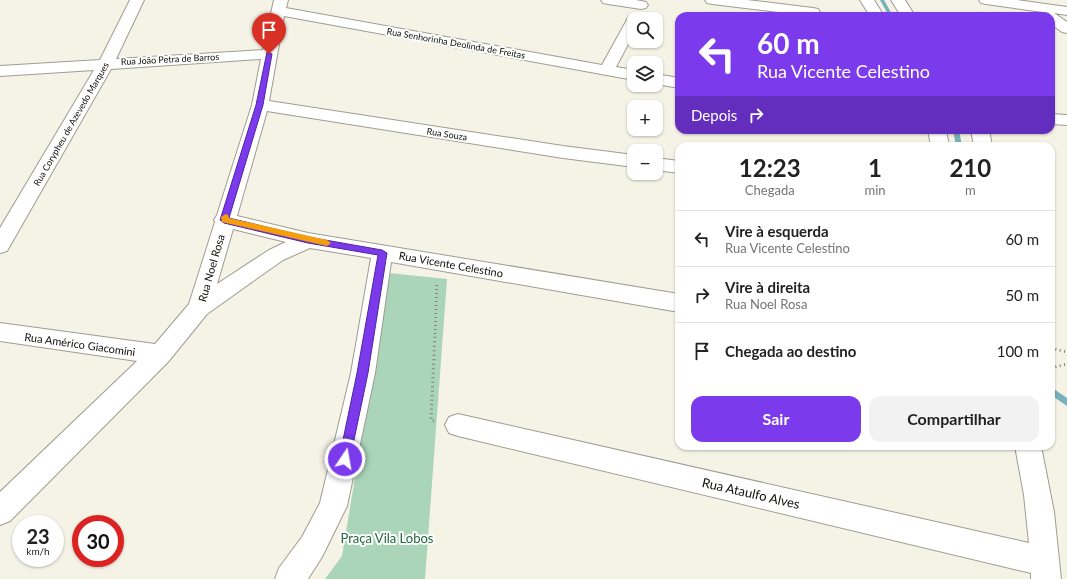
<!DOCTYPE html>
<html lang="pt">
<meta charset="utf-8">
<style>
:root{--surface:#fff;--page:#f2f2f2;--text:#222;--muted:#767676;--line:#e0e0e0;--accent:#7c3aed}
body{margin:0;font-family:Lato,sans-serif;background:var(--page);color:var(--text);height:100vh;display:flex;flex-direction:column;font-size:15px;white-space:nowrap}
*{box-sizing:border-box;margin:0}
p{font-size:13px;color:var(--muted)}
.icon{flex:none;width:22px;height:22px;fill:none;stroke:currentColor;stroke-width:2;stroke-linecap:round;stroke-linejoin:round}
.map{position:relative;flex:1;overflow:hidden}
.sheet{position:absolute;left:675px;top:142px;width:380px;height:308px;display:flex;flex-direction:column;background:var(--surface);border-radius:12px;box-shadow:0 1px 3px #0004}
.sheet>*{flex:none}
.top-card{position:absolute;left:675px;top:12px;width:380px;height:122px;border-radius:12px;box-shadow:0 1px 3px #0004;background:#7c3aed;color:#fff;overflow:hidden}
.buttons{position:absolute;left:627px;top:12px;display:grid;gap:8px}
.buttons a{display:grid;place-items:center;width:36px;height:36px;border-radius:8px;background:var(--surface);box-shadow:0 1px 3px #0004;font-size:20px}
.speed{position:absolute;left:12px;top:515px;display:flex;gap:8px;font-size:20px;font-weight:700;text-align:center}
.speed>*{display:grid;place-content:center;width:52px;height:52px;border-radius:50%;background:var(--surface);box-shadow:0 1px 3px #0004;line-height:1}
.speed small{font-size:10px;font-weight:400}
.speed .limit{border:6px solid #d22;background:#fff;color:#111}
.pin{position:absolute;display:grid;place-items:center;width:34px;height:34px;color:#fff;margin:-41px -17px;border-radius:50% 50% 50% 0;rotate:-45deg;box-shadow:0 0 4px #0007}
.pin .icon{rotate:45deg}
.me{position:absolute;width:44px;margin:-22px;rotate:12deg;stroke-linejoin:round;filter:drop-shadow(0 0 3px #0008)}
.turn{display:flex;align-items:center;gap:14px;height:84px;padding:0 16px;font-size:18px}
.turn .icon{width:52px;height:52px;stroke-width:2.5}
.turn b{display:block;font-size:28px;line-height:34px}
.then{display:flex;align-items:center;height:38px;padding:0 16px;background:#0003;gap:8px;font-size:15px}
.eta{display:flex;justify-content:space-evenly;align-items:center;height:68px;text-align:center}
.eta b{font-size:24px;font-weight:700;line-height:28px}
.action{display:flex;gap:8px;margin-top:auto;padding:8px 16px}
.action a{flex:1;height:46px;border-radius:12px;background:var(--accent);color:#fff;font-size:16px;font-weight:700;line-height:46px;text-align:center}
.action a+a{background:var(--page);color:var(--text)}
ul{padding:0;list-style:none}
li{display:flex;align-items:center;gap:12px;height:56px;padding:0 16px;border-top:1px solid var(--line)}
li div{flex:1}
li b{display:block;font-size:15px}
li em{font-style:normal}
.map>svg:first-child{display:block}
</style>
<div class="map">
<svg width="1067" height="579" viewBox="0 0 1067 579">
<rect width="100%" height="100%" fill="#f5f3e6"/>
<!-- green -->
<polygon fill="#aad5b9" points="389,273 447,279 425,579 325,579 342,556"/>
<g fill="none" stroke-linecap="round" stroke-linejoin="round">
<!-- stream -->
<g fill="#78b1b9" fill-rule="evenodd">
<polygon points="880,0 884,0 893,16 889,16"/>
<polygon points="953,130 959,130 962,146 956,146"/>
<polygon points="1051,387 1067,398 1067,406 1051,395"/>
</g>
<defs>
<g id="street">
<path d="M130,0H144L116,59L263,50L274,0H288L286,8L602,65L629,16L634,15L639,16L641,19H634V33L616,67L634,70V80L284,16L269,101L563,146L634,155V167L563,158L267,111L237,216L308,233L679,294V312L391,262L375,373L347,506L322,557L308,579H275L279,568L302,537L320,503L351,373L371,258L310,248L283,260L256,279L207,314L168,362L10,521L0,525V492L137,361L0,341V323L155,344L189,304L215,222L214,220L217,215L252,105L261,59L111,69L7,251L0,253V228L94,70L0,76V66L100,60ZM233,229L286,242L269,250L217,284Z"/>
<polygon points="601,0 636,0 646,2 648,5 646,8 641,9 608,4 603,3"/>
<polygon points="705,0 747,0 813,8 818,9 820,12 818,15 811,16 712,4 707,3"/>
<polygon points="860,0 874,0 884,16 870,16"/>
<polygon points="891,0 905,0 915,16 901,16"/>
<polygon points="979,0 1017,0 1067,7 1067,15 1054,13 1067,22 1067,33 1062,32 1051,24 1051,16 1045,16 1050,13 986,4 981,3"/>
<polygon points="656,74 679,78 679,88 656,84"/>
<polygon points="1051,114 1067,115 1067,125 1051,124"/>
<polygon points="928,130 946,130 949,146 931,146"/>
<polygon points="971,130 989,130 992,146 974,146"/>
<polygon points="656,158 679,161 679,173 656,170"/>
<polygon points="458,414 1029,543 1024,495 1015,446 1041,446 1054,512 1061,579 1031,579 1031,573 458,436 449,433 445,425 449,417"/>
</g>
</defs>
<!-- street casing -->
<use href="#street" stroke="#9f9c91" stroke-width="2"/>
<!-- path-far1 -->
<polyline stroke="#817f77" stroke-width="2.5" stroke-dasharray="1 3" stroke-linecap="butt" points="435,334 437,282"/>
<!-- path -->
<g stroke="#817f77" stroke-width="3" stroke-dasharray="1 3.5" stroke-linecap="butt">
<polyline points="1051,348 1067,352"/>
<polyline points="1051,368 1067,364"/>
<polyline points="434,421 431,420 435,333"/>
</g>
<!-- street -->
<use href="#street" fill="#fff" fill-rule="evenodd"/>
</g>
<!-- route -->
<polygon fill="#7c3aed" stroke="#51269a" points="267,52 272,54 263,105 229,218 308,237 382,250 387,253 368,373 350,459 349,463 345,464 341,463 339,459 357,373 378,255 308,243 224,223 220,220 256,105"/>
<!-- slow -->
<polygon fill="#f59e0b" points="226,214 228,215 229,218 327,240 331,243 327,246 222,222 221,217"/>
<g text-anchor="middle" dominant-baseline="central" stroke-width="4" stroke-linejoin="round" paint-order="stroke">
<!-- far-street labels -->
<g font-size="9" fill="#0f0e0a" stroke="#fff">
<text transform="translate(456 43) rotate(10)">Rua Senhorinha Deolinda de Freitas</text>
<text transform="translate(170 59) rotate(-3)">Rua João Petra de Barros</text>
<text transform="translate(71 124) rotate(-60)">Rua Corypheu de Azevedo Marques</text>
<text transform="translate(447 134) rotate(9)">Rua Souza</text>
</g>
<!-- street labels -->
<g font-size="11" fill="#0f0e0a" stroke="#fff">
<text transform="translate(451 264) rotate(10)">Rua Vicente Celestino</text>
<text transform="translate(211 268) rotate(-74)">Rua Noel Rosa</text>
<text transform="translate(80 344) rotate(8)">Rua Américo Giacomini</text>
</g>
<!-- near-street labels -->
<g font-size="13" fill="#0f0e0a" stroke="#fff">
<text transform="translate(751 493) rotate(13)">Rua Ataulfo Alves</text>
</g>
<!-- near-park labels -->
<g font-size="13" fill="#226642" stroke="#fff">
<text x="387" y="538">Praça Vila Lobos</text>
</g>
</g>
</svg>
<div class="buttons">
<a><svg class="icon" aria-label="search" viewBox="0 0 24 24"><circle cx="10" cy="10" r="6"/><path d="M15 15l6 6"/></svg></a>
<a><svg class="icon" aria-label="layers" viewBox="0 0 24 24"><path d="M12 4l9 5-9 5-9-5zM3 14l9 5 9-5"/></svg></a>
<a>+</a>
<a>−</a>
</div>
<div class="speed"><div>23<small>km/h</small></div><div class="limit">30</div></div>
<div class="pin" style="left:269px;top:54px;background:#d93025"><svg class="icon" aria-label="arrive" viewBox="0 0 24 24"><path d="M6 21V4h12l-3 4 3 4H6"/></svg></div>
<svg class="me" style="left:345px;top:459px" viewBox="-20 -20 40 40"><circle r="17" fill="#7c3aed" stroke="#fff" stroke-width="3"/><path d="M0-11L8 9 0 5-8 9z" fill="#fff"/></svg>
<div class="top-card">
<div class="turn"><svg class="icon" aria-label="left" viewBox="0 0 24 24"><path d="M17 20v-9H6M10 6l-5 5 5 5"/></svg><div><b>60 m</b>Rua Vicente Celestino</div></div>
<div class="then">Depois<svg class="icon" aria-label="right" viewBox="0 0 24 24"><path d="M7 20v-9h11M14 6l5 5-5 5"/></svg></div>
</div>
<section class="sheet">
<div class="eta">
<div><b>12:23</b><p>Chegada</p></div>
<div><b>1</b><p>min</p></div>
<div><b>210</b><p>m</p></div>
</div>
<ul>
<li><svg class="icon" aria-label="left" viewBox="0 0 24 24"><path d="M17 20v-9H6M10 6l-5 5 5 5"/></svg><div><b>Vire à esquerda</b><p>Rua Vicente Celestino</p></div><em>60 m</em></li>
<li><svg class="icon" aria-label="right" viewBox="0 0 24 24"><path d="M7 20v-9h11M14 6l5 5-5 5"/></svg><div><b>Vire à direita</b><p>Rua Noel Rosa</p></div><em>50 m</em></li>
<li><svg class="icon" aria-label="arrive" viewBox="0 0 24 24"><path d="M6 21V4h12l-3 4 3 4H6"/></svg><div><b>Chegada ao destino</b></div><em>100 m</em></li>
</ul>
<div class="action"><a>Sair</a><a>Compartilhar</a></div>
</section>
</div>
